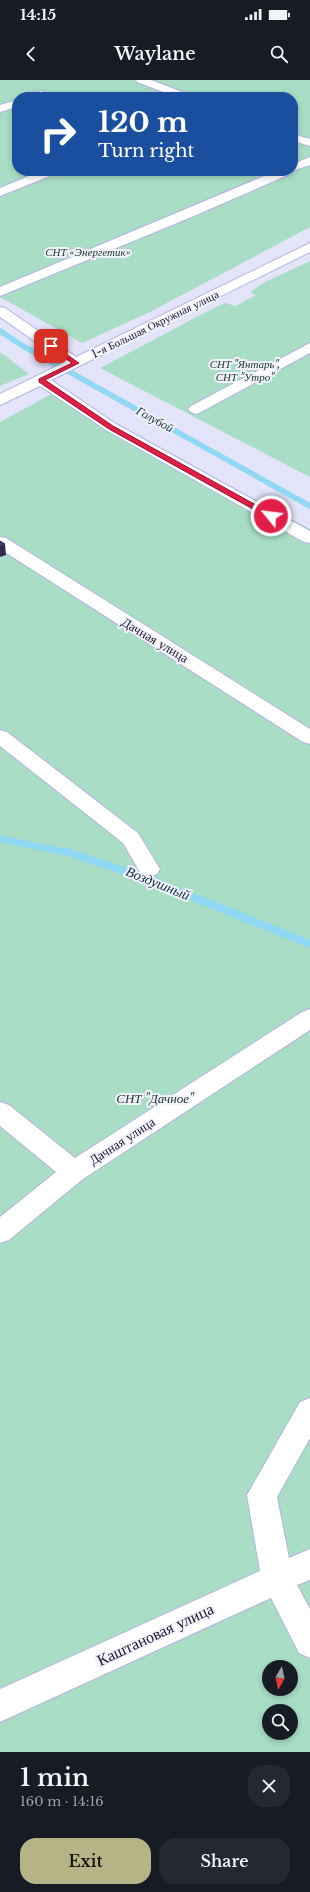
<!DOCTYPE html>
<meta charset="utf-8">
<style>
:root{--surface:#171b24;--page:#242831;--text:#f1f3f6;--muted:#9ea1a6;--accent:#b6b487}
body{margin:0;font-family:"Libre Baskerville",serif;background:var(--page);color:var(--text);height:100vh;display:flex;flex-direction:column;font-size:15px;white-space:nowrap}
*{box-sizing:border-box;margin:0}
p{font-size:13px;color:var(--muted)}
.icon{flex:none;width:22px;height:22px;fill:none;stroke:currentColor;stroke-width:2;stroke-linecap:round;stroke-linejoin:round}
.map{position:relative;height:1672px;overflow:hidden}
.details{display:flex;flex-direction:column;background:var(--surface);flex:1}
.details>*{flex:none}
.guide{position:absolute;left:12px;top:12px;width:286px;height:84px;border-radius:16px;box-shadow:0 2px 6px #0003;background:#1a4fa0;color:#fff;overflow:hidden}
.needle{width:26px;rotate:189deg}
.buttons{position:absolute;left:262px;top:1580px;display:grid;gap:8px}
.buttons a{display:grid;place-items:center;width:36px;height:36px;border-radius:50%;background:var(--surface);box-shadow:0 2px 6px #0003;font-size:20px}
.pin{position:absolute;display:grid;place-items:center;width:34px;height:34px;color:#fff;margin:-17px;border-radius:8px;box-shadow:0 2px 6px #0006}
.me{position:absolute;width:44px;margin:-22px;rotate:299deg;stroke-linejoin:round;filter:drop-shadow(0 0 3px #0008)}
.turn{display:flex;align-items:center;gap:14px;height:84px;padding:0 20px;font-size:18px}
.turn .icon{width:52px;height:52px;stroke-width:2.5}
.turn b{display:block;font-size:28px;line-height:34px}
.round{display:grid;place-items:center;flex:none;width:42px;height:42px;border-radius:16px;background:var(--page)}
.headline{display:flex;align-items:center;justify-content:space-between;height:68px;padding:0 20px}
h1{font-size:24px;font-weight:600;line-height:30px}
.action{display:flex;gap:8px;margin-top:auto;padding:8px 20px}
.action a{flex:1;height:46px;border-radius:16px;background:var(--accent);color:#111;font-size:16px;font-weight:600;line-height:46px;text-align:center}
.action a+a{background:var(--page);color:var(--text)}
.status{display:flex;justify-content:space-between;align-items:center;height:28px;padding:0 20px;background:var(--surface);direction:ltr}
.status svg{height:11px;fill:currentColor}
header{display:flex;justify-content:space-between;align-items:center;height:52px;padding:0 20px;background:var(--surface);font-size:18px;font-weight:600}
.map>svg:first-child{display:block}
</style>
<div class="status"><b>14:15</b><svg viewBox="0 0 49 12"><path d="M0 12V9h3v3zM5 12V6h3v6zM10 12V3h3v9zM15 12V0h3v12zM26 1h20v11H26zM47 4h2v5h-2z"/></svg></div>
<header><svg class="icon" aria-label="back" viewBox="0 0 24 24"><path d="M15 5l-7 7 7 7"/></svg>Waylane<svg class="icon" aria-label="search" viewBox="0 0 24 24"><circle cx="10" cy="10" r="6"/><path d="M15 15l6 6"/></svg></header>
<div class="map">
<svg width="310" height="1672" viewBox="0 0 310 1672">
<rect width="100%" height="100%" fill="#e3e4f9"/>
<!-- green -->
<g fill="#a9ddc5" fill-rule="evenodd">
<path d="M0,0H310V147L150,232L82,263L0,217ZM17,17H293V91H17Z"/>
<polygon points="310,181 310,397 100,288 210,230 225,223 236,226 256,215 250,212 265,202"/>
<polygon points="0,272 29,294 0,306"/>
<path d="M55,312L111,341L149,364L310,449V1672H0V342ZM269,1587H291V1609H269ZM269,1631H291V1653H269Z"/>
</g>
<g fill="none" stroke-linecap="round" stroke-linejoin="round">
<!-- stream-far2 -->
<polyline stroke="#90d8f4" stroke-width="5.5" points="0,251 23,266 310,426"/>
<!-- stream-far1 -->
<polyline stroke="#90d8f4" stroke-width="7" points="0,759 71,773"/>
<!-- stream -->
<polyline stroke="#90d8f4" stroke-width="8" points="67,772 148,799 310,864"/>
<defs>
<g id="minor">
<polygon points="136,0 151,0 190,15 191,17 176,17 137,2"/>
<polygon points="41,11 45,12 46,14 45,16 28,17 29,15"/>
<polygon points="17,20 17,27 0,32 0,25"/>
<polygon points="293,54 310,59 310,66 293,61"/>
<polygon points="310,77 310,85 292,91 290,94 194,136 0,216 0,207 276,91 293,91 293,84"/>
<polygon points="41,91 57,91 55,94 0,116 0,108"/>
<polygon points="310,163 310,172 51,300 116,344 310,451 310,463 304,462 106,350 40,306 0,325 0,314 65,282 0,237 0,227 5,228 76,277"/>
<polygon points="310,263 310,273 201,332 196,334 191,332 188,329 191,326"/>
<polygon points="0,457 6,458 310,649 310,664 303,662 0,469"/>
<polygon points="0,650 7,652 138,753 160,789 157,794 149,796 141,794 123,763 0,666"/>
<polygon points="310,929 310,950 83,1099 9,1160 0,1163 0,1137 56,1092 0,1046 0,1022 9,1025 75,1078 302,932"/>
<polygon points="310,1318 310,1358 277,1417 289,1478 310,1469 310,1500 297,1505 310,1529 310,1578 299,1573 271,1518 0,1642 0,1609 260,1491 247,1415 300,1322"/>
</g>
</defs>
<!-- minor casing -->
<use href="#minor" stroke="#b3b2e4" stroke-width="2"/>
<!-- minor -->
<use href="#minor" fill="#fff" fill-rule="evenodd"/>
</g>
<!-- shaded-wall -->
<polygon fill="#302e50" points="5,464 6,475 0,477 0,467"/>
<!-- building -->
<polygon fill="#454273" stroke="#302e50" points="0,461 5,464 0,467"/>
<!-- route -->
<polygon fill="#e11d48" stroke="#92132f" points="51,264 79,283 45,300 113,346 274,435 274,438 269,438 109,349 39,302 39,299 72,283 49,267 48,266"/>
<g text-anchor="middle" dominant-baseline="central" stroke-width="4" stroke-linejoin="round" paint-order="stroke">
<!-- far-park labels -->
<g font-size="11" font-style="italic" fill="#163629" stroke="#f2f2fc">
<text x="88" y="172">СНТ «Энергетик»</text>
<text x="245" y="284">СНТ "Янтарь",<tspan x="245" dy="13">СНТ "Утро"</tspan></text>
</g>
<!-- far-street labels -->
<g font-size="11" fill="#19182b" stroke="#f2f2fc">
<text transform="translate(155 244) rotate(-26)">1-я Большая Окружная улица</text>
</g>
<!-- far-water labels -->
<g font-size="12" font-style="italic" fill="#0b2e3a" stroke="#f2f2fc">
<text transform="translate(155 339) rotate(29)">Голубой</text>
</g>
<!-- street labels -->
<g font-size="13" fill="#19182b" stroke="#f2f2fc">
<text transform="translate(155 560) rotate(31)">Дачная улица</text>
<text transform="translate(122 1061) rotate(-33)">Дачная улица</text>
</g>
<!-- park labels -->
<g font-size="13" font-style="italic" fill="#163629" stroke="#f2f2fc">
<text x="155" y="1018">СНТ "Дачное"</text>
</g>
<!-- water labels -->
<g font-size="14" font-style="italic" fill="#0b2e3a" stroke="#f2f2fc">
<text transform="translate(158 803) rotate(22)">Воздушный</text>
</g>
<!-- near-street labels -->
<g font-size="16" fill="#19182b" stroke="#f2f2fc">
<text transform="translate(155 1554) rotate(-25)">Каштановая улица</text>
</g>
</g>
</svg>
<div class="buttons">
<a><svg class="needle" viewBox="-14 -14 28 28"><path d="M0-13l5 13h-10z" fill="#e53935"/><path d="M0 13l5-13h-10z" fill="#9ea1a6"/></svg></a>
<a><svg class="icon" aria-label="search" viewBox="0 0 24 24"><circle cx="10" cy="10" r="6"/><path d="M15 15l6 6"/></svg></a>
</div>
<div class="pin" style="left:51px;top:266px;background:#d93025"><svg class="icon" aria-label="arrive" viewBox="0 0 24 24"><path d="M6 21V4h12l-3 4 3 4H6"/></svg></div>
<svg class="me" style="left:271px;top:436px" viewBox="-20 -20 40 40"><circle r="17" fill="#e11d48" stroke="#fff" stroke-width="3"/><path d="M0-11L8 9 0 5-8 9z" fill="#fff"/></svg>
<div class="guide">
<div class="turn"><svg class="icon" aria-label="right" viewBox="0 0 24 24"><path d="M7 20v-9h11M14 6l5 5-5 5"/></svg><div><b>120 m</b>Turn right</div></div>
</div>
</div>
<section class="details">
<div class="headline"><div><h1>1 min</h1><p>160 m · 14:16</p></div><a class="round"><svg class="icon" aria-label="close" viewBox="0 0 24 24"><path d="M6 6l12 12M18 6L6 18"/></svg></a></div>
<div class="action"><a>Exit</a><a>Share</a></div>
</section>
